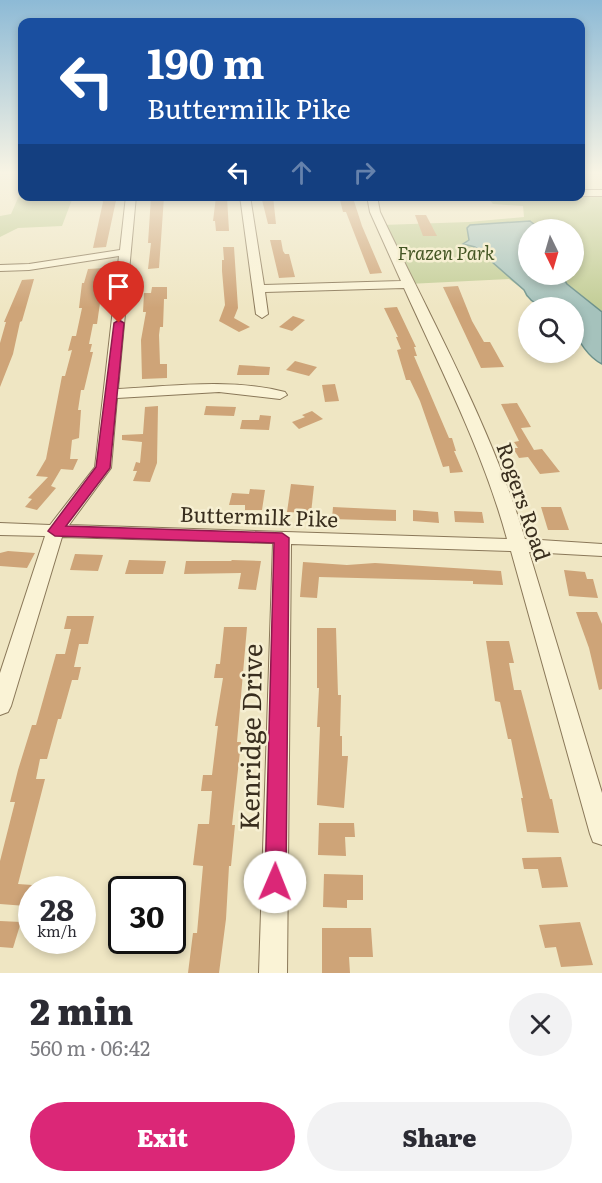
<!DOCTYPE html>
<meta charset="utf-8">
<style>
:root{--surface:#fff;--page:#f2f2f3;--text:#2b2b33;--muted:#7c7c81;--accent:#db2777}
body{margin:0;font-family:Literata,serif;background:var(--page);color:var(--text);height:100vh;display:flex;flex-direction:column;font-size:22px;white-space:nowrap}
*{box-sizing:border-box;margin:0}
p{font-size:20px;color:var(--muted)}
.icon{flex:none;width:33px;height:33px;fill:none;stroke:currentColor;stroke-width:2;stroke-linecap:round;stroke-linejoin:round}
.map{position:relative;height:973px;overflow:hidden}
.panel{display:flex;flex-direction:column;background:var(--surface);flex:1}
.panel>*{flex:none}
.top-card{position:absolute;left:18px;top:18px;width:567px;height:183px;border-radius:12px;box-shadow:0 3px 9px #0003;background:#1a4fa0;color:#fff;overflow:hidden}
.needle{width:39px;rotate:175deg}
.tools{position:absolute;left:518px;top:219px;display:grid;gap:12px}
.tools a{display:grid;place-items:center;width:66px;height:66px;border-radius:50%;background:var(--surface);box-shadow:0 3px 9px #0003;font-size:30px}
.speed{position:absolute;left:18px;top:876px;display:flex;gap:12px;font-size:30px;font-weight:700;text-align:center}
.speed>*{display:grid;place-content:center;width:78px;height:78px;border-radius:50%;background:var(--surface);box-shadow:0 3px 9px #0003;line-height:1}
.speed small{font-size:15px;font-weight:400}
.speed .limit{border:3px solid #111;border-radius:9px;background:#fff;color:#111}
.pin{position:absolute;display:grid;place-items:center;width:51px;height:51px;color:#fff;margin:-62px -26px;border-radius:50% 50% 50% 0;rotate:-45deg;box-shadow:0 0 6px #0007}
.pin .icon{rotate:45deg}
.me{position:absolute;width:66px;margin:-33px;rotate:1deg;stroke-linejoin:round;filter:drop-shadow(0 0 4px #0008)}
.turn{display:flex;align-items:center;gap:21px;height:126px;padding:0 30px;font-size:27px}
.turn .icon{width:78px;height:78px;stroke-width:2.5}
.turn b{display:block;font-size:42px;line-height:51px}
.lanes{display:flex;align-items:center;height:57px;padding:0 30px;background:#0003;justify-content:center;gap:30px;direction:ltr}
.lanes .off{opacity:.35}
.round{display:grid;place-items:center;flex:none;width:63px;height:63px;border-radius:32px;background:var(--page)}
.summary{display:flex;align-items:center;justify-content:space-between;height:102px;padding:0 30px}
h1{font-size:36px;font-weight:800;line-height:45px}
.primary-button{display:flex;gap:12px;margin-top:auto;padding:12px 30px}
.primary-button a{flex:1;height:69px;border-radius:36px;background:var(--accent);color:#fff;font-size:24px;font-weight:800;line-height:69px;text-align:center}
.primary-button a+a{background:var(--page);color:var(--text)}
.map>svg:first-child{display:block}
</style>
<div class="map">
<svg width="602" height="973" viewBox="0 0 602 973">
<rect width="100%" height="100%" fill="#efe6c3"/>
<!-- green -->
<g fill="#c2cd96" fill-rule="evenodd">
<polygon points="22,189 22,196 73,197 62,226 18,228 0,237 0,216 11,214"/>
<path d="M602,197V364C589,358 577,340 573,327C571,322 573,313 573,308L544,307L526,296L524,290L509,279L408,284L382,225L469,222L524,217L523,206L493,204L488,198ZM528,230H573V274H528Z"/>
</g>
<!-- water -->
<path fill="#a5c2bc" stroke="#6b908b" stroke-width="1.5" d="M530,221L540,229L528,230V274L561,275L567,284L602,312V364C589,358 577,340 573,327C571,322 573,313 573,308C555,308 532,310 524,290L475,247L463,244L469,240L467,228L470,225Z"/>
<!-- building -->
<g fill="#cea478">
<polygon points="100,196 117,196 106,247 93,248 103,202"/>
<polygon points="261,196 273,196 276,224 268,224"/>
<polygon points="339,196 353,198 362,226 382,273 370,274 346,212 343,212"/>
<polygon points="151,197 164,197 159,268 148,269 151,243 148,243"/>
<polygon points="216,197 227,197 229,231 216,231 215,221 213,221"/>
<polygon points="415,215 426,215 437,236 423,236"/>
<polygon points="270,240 281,240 283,251 285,254 289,254 295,277 279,278"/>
<polygon points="223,247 234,247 238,308 234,318 250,327 239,332 219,321 225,305 222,271 222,260 224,260"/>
<polygon points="105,268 97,324 93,324 89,344 92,344 90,352 93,352 84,390 81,390 78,410 81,410 79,438 72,440 70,459 78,459 73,470 61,469 51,486 56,488 37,510 25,507 32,499 28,498 48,477 36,476 46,459 62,376 65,376 72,350 68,351 72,336 76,336 82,308 79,308 82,283 84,283 88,269"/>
<polygon points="34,279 22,321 20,322 13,354 0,387 0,343 6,322 4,322 22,280"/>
<polygon points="458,286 472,321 484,342 490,342 504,367 481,368 443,287"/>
<polygon points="152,287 167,287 167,299 164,299 163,327 160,327 159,335 160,364 167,364 167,378 142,379 141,340 146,312 143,312 144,293 151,293"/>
<polygon points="397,307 416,347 414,347 417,356 414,356 449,438 452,438 456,451 454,451 463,472 450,473 449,466 443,467 420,401 410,380 406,380 397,350 401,349 396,337 398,337 384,308"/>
<polygon points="293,316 305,320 292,331 279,327"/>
<polygon points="295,361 317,367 309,376 286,370"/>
<polygon points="239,365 270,367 269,375 237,375"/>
<polygon points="335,384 339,401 325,402 322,385"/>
<polygon points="517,403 531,427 521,428 534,450 542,449 560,472 540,474 528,457 519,458 513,448 518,448 514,442 519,441 501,404"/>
<polygon points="158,406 157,463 150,482 133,481 137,471 133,471 136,462 140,463 142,442 122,440 122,435 143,434 145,407"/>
<polygon points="206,406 236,407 234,416 204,415"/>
<polygon points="312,411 323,419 299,429 292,422 305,417 302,415"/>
<polygon points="260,415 271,416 269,430 240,429 242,420 259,420"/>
<polygon points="291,484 314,486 311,513 287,512"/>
<polygon points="250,489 265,490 262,510 245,510 245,505 229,505 232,493 249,494"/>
<polygon points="333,507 396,510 396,521 332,519"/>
<polygon points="541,507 561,507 569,530 548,530"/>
<polygon points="413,510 438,512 439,523 413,521"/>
<polygon points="454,511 482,512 484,523 455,522"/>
<polygon points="8,551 35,553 27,568 0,566 0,553"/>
<polygon points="75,554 103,555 98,571 70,570"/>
<polygon points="129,560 166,561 163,574 125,574"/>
<polygon points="232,560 261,561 256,590 238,589 241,573 184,574 186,561 231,561"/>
<polygon points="303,562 347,565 375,563 501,571 503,585 473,584 473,581 319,577 317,598 300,597"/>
<polygon points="564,570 585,572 587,579 593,579 598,598 569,596"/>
<polygon points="576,612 597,612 602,624 602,689 599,690 589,648"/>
<polygon points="67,616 94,616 88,644 79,644 74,667 81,667 78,680 72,680 61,719 58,719 47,759 40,759 36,779 45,779 18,884 32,885 26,906 0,904 0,861 15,802 10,802 18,770 32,725 36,725 56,654 65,654 71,629 64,629"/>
<polygon points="224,627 247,627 237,742 241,742 232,825 235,825 231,866 229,866 226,919 219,973 188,973 193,933 197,933 203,866 193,865 198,824 209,824 212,791 201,791 203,775 212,775 218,726 215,726 223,678 214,678 216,664 220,664"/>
<polygon points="317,628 336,628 338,695 341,695 340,736 342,736 342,756 348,756 344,808 317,805 320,727 317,727 319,688 317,688"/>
<polygon points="486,641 509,641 514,663 509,663 514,690 521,690 550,799 552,799 559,833 527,832 521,798 523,798 511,739 508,739 500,702 495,701"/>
<polygon points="319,823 354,823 355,837 345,837 346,856 318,855"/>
<polygon points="561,857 568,887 542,888 538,869 524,869 522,858"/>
<polygon points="324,874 363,875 363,900 347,900 347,908 323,907"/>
<polygon points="0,921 21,922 13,948 0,947"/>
<polygon points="580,922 593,965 561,967 556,947 545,948 539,925"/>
<polygon points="322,928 371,928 373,957 349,957 350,973 322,973"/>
</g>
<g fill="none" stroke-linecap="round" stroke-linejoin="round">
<defs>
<g id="minor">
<rect x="580" y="190" width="22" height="6"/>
<path d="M126,196H136L118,389C174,386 230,378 285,392L287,395L280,399L219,392L117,398L111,468L69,525L507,539C483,451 441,370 404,288L265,292L268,314L262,318L256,314L240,196H250L264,285L401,281L370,212L367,196H377L380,212C430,317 492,428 525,539L602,544V556L529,552L602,793V845L593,842L590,834L511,551L291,544L287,973H259L273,543L62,537L11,706L8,712L0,715V673L45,536L0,535V523L50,525L95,467L119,256L29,270L0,271V265L29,264L120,250Z"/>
</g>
</defs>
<!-- minor casing -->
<use href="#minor" stroke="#8a7859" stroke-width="2"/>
<!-- minor -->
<use href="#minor" fill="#faf3d6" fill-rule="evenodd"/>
</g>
<!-- sky -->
<linearGradient id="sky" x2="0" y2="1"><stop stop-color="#8dbad6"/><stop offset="0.56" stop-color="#f8f4e4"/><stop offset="1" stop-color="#f8f4e4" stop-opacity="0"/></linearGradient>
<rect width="602" height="308" fill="url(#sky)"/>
<!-- route -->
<polygon fill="#db2777" stroke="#8e194d" stroke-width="1.5" points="119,320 124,323 110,468 66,526 282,533 289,538 286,882 283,889 275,892 268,889 265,882 274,543 55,536 48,531 96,467 114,323"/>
<g text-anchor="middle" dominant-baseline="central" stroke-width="5" stroke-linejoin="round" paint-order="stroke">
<!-- far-park labels -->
<g font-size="18" font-style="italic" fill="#445624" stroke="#f6efd2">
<text x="446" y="252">Frazen Park</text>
</g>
<!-- street labels -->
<g font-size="21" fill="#392e1e" stroke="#f6efd2">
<text transform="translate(525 501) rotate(71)">Rogers Road</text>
<text transform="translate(259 515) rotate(2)">Buttermilk Pike</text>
</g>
<!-- near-street labels -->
<g font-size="26" fill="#392e1e" stroke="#f6efd2">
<text transform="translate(249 737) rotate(-89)">Kenridge Drive</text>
</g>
</g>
</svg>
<div class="tools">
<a><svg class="needle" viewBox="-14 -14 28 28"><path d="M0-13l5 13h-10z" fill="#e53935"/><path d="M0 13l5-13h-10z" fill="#7c7c81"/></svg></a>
<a><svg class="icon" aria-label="search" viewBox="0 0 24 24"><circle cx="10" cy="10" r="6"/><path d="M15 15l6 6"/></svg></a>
</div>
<div class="speed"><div>28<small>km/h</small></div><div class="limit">30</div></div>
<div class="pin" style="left:119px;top:323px;background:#d93025"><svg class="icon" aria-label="arrive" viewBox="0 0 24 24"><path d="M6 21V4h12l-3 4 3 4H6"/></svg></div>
<svg class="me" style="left:275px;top:882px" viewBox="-20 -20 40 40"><circle r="19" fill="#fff"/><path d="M0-13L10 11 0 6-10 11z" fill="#db2777"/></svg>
<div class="top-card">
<div class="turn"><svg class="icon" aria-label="left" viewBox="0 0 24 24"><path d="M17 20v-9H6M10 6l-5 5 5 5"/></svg><div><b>190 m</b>Buttermilk Pike</div></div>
<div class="lanes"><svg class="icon" aria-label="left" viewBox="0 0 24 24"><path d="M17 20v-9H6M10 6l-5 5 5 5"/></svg><svg class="icon off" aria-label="ahead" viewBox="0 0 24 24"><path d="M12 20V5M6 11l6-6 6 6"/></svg><svg class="icon off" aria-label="right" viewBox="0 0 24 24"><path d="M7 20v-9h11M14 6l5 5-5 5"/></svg></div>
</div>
</div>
<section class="panel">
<div class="summary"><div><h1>2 min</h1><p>560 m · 06:42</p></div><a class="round"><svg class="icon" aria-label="close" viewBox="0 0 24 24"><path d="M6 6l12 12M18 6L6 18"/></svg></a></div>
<div class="primary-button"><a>Exit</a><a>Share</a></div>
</section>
